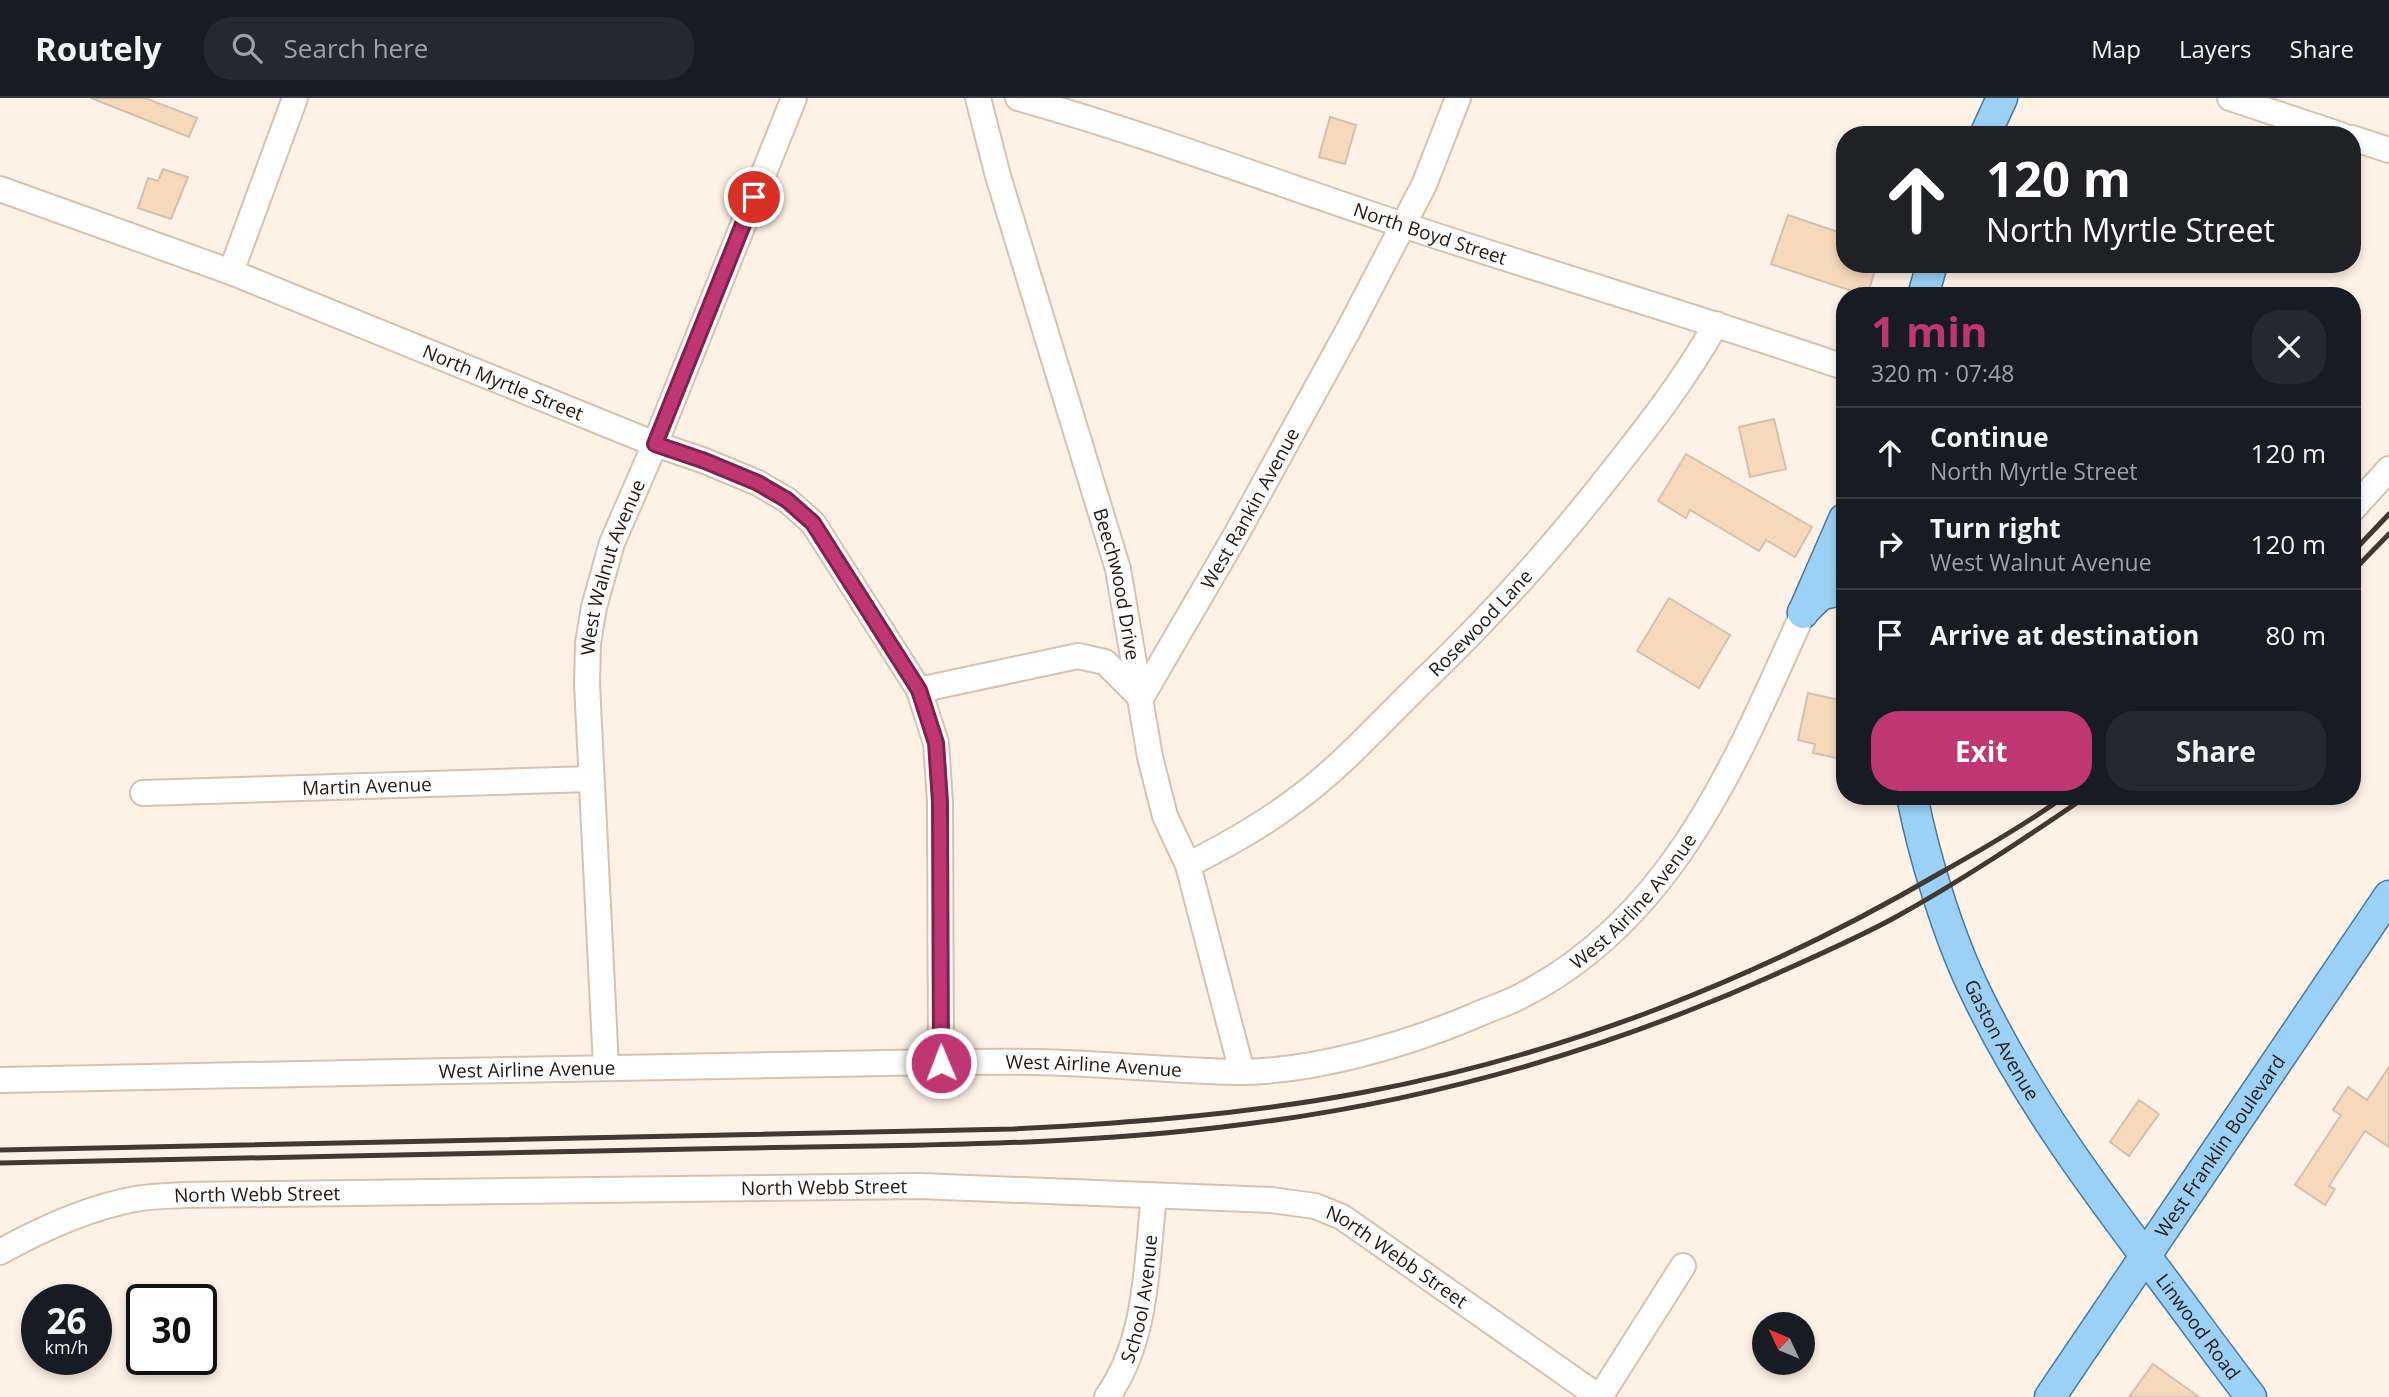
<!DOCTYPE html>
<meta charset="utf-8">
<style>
:root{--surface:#171b24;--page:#242831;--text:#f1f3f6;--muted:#9ea1a6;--line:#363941;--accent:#bf3673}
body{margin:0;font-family:"Open Sans",sans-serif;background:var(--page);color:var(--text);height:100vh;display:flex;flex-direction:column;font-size:26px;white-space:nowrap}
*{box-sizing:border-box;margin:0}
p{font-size:23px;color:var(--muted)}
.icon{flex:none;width:38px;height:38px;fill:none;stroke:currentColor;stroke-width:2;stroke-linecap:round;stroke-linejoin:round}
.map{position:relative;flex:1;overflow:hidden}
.panel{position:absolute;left:1836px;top:189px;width:525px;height:518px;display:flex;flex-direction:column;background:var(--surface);border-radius:28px;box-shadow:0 4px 10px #0003}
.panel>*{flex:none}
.banner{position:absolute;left:1836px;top:28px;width:525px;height:147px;border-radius:28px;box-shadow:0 4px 10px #0003;background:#202124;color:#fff;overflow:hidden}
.needle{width:46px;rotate:314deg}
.controls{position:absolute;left:1752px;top:1214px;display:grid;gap:14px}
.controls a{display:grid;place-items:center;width:63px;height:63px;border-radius:50%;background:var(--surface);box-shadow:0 4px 10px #0003;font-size:35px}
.speed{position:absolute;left:21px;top:1186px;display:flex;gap:14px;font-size:35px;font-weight:700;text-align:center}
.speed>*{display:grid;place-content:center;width:91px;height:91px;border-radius:50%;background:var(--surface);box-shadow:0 4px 10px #0003;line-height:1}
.speed small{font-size:18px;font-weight:400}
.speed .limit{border:4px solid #111;border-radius:10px;background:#fff;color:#111}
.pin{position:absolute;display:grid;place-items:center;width:60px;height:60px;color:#fff;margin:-30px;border:4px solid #fff;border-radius:50%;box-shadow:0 2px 7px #0007}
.me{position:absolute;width:77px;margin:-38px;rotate:359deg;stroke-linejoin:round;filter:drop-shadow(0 0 5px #0008)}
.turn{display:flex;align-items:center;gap:24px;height:147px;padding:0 35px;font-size:32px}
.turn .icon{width:91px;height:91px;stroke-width:2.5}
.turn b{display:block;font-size:49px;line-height:60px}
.round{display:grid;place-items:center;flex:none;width:74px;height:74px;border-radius:28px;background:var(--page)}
.head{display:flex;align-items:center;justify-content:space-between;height:119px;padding:0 35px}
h1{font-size:42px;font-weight:700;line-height:52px;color:var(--accent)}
.action{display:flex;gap:14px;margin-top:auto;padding:14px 35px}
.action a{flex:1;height:80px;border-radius:28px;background:var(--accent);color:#fff;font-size:28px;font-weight:700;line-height:80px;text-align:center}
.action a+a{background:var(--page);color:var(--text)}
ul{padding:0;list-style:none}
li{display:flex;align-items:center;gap:21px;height:91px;padding:0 35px;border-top:2px solid var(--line)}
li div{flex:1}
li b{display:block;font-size:26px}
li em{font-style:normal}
header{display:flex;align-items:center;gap:42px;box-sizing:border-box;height:98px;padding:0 35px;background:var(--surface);border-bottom:2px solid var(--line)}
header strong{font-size:33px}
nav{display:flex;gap:38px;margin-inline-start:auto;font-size:24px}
.search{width:490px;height:63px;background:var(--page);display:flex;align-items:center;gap:18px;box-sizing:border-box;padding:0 24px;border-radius:28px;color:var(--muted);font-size:26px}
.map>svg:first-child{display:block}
</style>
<header>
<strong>Routely</strong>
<div class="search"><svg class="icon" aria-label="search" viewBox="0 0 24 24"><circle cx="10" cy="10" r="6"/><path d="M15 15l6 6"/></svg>Search here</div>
<nav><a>Map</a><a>Layers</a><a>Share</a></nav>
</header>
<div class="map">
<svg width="2389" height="1299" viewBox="0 0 2389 1299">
<rect width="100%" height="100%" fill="#fef1e6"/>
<!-- building -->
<g fill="#f6d9bb" stroke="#d3c1ad" stroke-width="2">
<polygon points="91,0 145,0 197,20 189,39"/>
<polygon points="1330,19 1356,27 1345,66 1319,59"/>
<polygon points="163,71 188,79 171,121 138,110 148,80 158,83"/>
<polygon points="1788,117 1844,136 1844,166 1877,166 1867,198 1771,166"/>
<polygon points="1774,321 1786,371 1750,379 1739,329"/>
<polygon points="1686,356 1812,429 1795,459 1766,442 1759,453 1690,412 1686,420 1658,403"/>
<polygon points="1669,500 1730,537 1699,590 1637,553"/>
<polygon points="1808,595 1844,603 1844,625 1837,660 1813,655 1815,646 1798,642"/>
<polygon points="2389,969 2389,1049 2365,1033 2329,1088 2335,1091 2325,1107 2295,1087 2341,1017 2333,1012 2348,989 2367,1002"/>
<polygon points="2139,1002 2159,1016 2129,1058 2110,1044"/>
<polygon points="2153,1266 2199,1299 2129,1299"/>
</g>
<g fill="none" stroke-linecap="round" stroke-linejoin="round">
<defs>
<g id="minor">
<path id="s1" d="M978,0L998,78L1118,471L1150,659L1165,718L1188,767L1242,974"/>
<path id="s2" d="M1018,0C1147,36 1273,84 1400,126C1548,175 1697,219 1844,269"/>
<polyline points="2230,0 2341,37"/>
<polyline points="2352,40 2389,52"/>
<path id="s3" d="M0,91L231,174L655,346L705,363L758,385L787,402L813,425L919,592L936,645L940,704L941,965"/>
<polyline points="231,174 295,0"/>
<polyline points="2352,412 2389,371"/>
<path id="s4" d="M919,592L1078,558L1105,564L1141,600L1237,435L1350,229L1424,87L1458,0"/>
<path id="s5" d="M143,695L590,681"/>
<path id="s6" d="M1188,767C1225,748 1260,729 1293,704C1338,672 1377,628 1417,589C1483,526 1543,461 1600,389C1642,336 1683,285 1716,226"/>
<path id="s7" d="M606,969L587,586L588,545L594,509L612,445L655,346L794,0"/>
<path id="s8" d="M0,982C277,977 555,970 832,966C900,965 968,963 1035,964C1103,965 1170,973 1238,974C1313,974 1405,947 1474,918C1489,911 1506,906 1521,898C1673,821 1737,662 1803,515"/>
<path id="s9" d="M0,1154C43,1130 87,1110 135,1101C151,1098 168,1098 184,1097L920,1088L1271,1102L1315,1108L1342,1119L1599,1299"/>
<path id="s10" d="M1107,1299C1148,1241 1146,1167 1154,1098"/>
<polyline points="1600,1299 1683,1168"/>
</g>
<g id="major">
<polyline points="1985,37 2002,0"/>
<polyline points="1923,198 1932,166"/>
<polyline points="1803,514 1820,497 1844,491"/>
<polyline points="1803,515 1844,421"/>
<path id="s11" d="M1912,698C1924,759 1949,840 1976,895C2026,999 2093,1089 2162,1180C2192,1220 2221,1260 2251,1299"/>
<path id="s12" d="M2050,1299L2389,798"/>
</g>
</defs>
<!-- minor casing -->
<use href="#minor" stroke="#d7c2b0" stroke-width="28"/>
<!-- major casing -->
<use href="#major" stroke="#457ba3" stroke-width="33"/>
<!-- minor -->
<use href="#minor" stroke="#fff" stroke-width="24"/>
<!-- major -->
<use href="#major" stroke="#9bd0f7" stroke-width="30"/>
<!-- rail -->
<g stroke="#423932" stroke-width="5">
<polyline points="2352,455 2389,416"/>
<polyline points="2352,474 2389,436"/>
<path d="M0,1052L1013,1031C1131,1025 1249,1016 1365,994C1567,956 1763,879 1940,775C1983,751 2025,727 2065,698"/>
<path d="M0,1065C231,1060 463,1056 694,1051C877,1047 1065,1050 1246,1026C1432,1003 1616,949 1787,871C1823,855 1859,839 1894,820C1961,783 2024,741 2087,698"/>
</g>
</g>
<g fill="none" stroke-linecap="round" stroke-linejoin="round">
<defs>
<polyline id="route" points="754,99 655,346 705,363 758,385 787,402 813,425 919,592 936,645 940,704 941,965"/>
</defs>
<!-- route casing -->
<use href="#route" stroke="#7c234b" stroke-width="18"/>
<!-- route -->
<use href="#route" stroke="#bf3673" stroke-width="12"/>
</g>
<g text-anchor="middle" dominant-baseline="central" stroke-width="6" stroke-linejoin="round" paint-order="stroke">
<!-- street labels -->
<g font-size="19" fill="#211913" stroke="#fff">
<text stroke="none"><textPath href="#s2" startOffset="434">North Boyd Street</textPath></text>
<text stroke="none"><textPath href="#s3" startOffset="539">North Myrtle Street</textPath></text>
<text stroke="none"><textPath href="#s4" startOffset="460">West Rankin Avenue</textPath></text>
<text stroke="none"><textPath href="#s7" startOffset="504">West Walnut Avenue</textPath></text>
<text stroke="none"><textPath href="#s1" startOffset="506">Beechwood Drive</textPath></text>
<text stroke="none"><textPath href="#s6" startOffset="382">Rosewood Lane</textPath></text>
<text stroke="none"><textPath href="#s5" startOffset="224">Martin Avenue</textPath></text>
<text stroke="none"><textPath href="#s8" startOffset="1682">West Airline Avenue</textPath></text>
<text stroke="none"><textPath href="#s11" startOffset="261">Gaston Avenue</textPath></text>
<text stroke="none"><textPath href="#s8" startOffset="1094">West Airline Avenue</textPath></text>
<text stroke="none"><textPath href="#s8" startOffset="527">West Airline Avenue</textPath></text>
<text stroke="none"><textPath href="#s12" startOffset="303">West Franklin Boulevard</textPath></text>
<text stroke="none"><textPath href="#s9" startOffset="835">North Webb Street</textPath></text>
<text stroke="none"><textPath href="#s9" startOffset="268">North Webb Street</textPath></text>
<text stroke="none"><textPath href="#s9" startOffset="1423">North Webb Street</textPath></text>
<text stroke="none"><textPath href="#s10" startOffset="105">School Avenue</textPath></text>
<text stroke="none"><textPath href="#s11" startOffset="609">Linwood Road</textPath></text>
</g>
</g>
</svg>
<div class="controls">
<a><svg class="needle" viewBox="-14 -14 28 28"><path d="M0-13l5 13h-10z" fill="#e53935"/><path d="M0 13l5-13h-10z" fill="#9ea1a6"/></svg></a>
</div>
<div class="speed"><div>26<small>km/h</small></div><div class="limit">30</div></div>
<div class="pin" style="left:754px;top:99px;background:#d93025"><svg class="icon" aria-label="arrive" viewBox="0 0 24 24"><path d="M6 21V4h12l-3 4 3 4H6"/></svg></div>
<svg class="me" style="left:941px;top:965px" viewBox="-20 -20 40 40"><circle r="17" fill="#bf3673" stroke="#fff" stroke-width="3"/><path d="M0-11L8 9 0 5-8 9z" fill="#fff"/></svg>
<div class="banner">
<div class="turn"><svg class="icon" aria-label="ahead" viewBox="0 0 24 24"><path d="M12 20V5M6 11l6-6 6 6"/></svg><div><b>120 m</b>North Myrtle Street</div></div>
</div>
<section class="panel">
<div class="head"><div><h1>1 min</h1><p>320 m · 07:48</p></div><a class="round"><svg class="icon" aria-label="close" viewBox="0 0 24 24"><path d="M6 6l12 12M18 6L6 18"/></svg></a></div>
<ul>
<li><svg class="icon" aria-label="ahead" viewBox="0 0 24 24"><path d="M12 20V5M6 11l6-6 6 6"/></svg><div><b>Continue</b><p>North Myrtle Street</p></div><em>120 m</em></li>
<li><svg class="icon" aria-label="right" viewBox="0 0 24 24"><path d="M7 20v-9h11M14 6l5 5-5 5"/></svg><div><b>Turn right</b><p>West Walnut Avenue</p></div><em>120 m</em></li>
<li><svg class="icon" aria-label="arrive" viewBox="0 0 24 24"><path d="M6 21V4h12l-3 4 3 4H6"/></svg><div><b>Arrive at destination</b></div><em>80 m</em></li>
</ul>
<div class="action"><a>Exit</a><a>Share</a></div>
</section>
</div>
